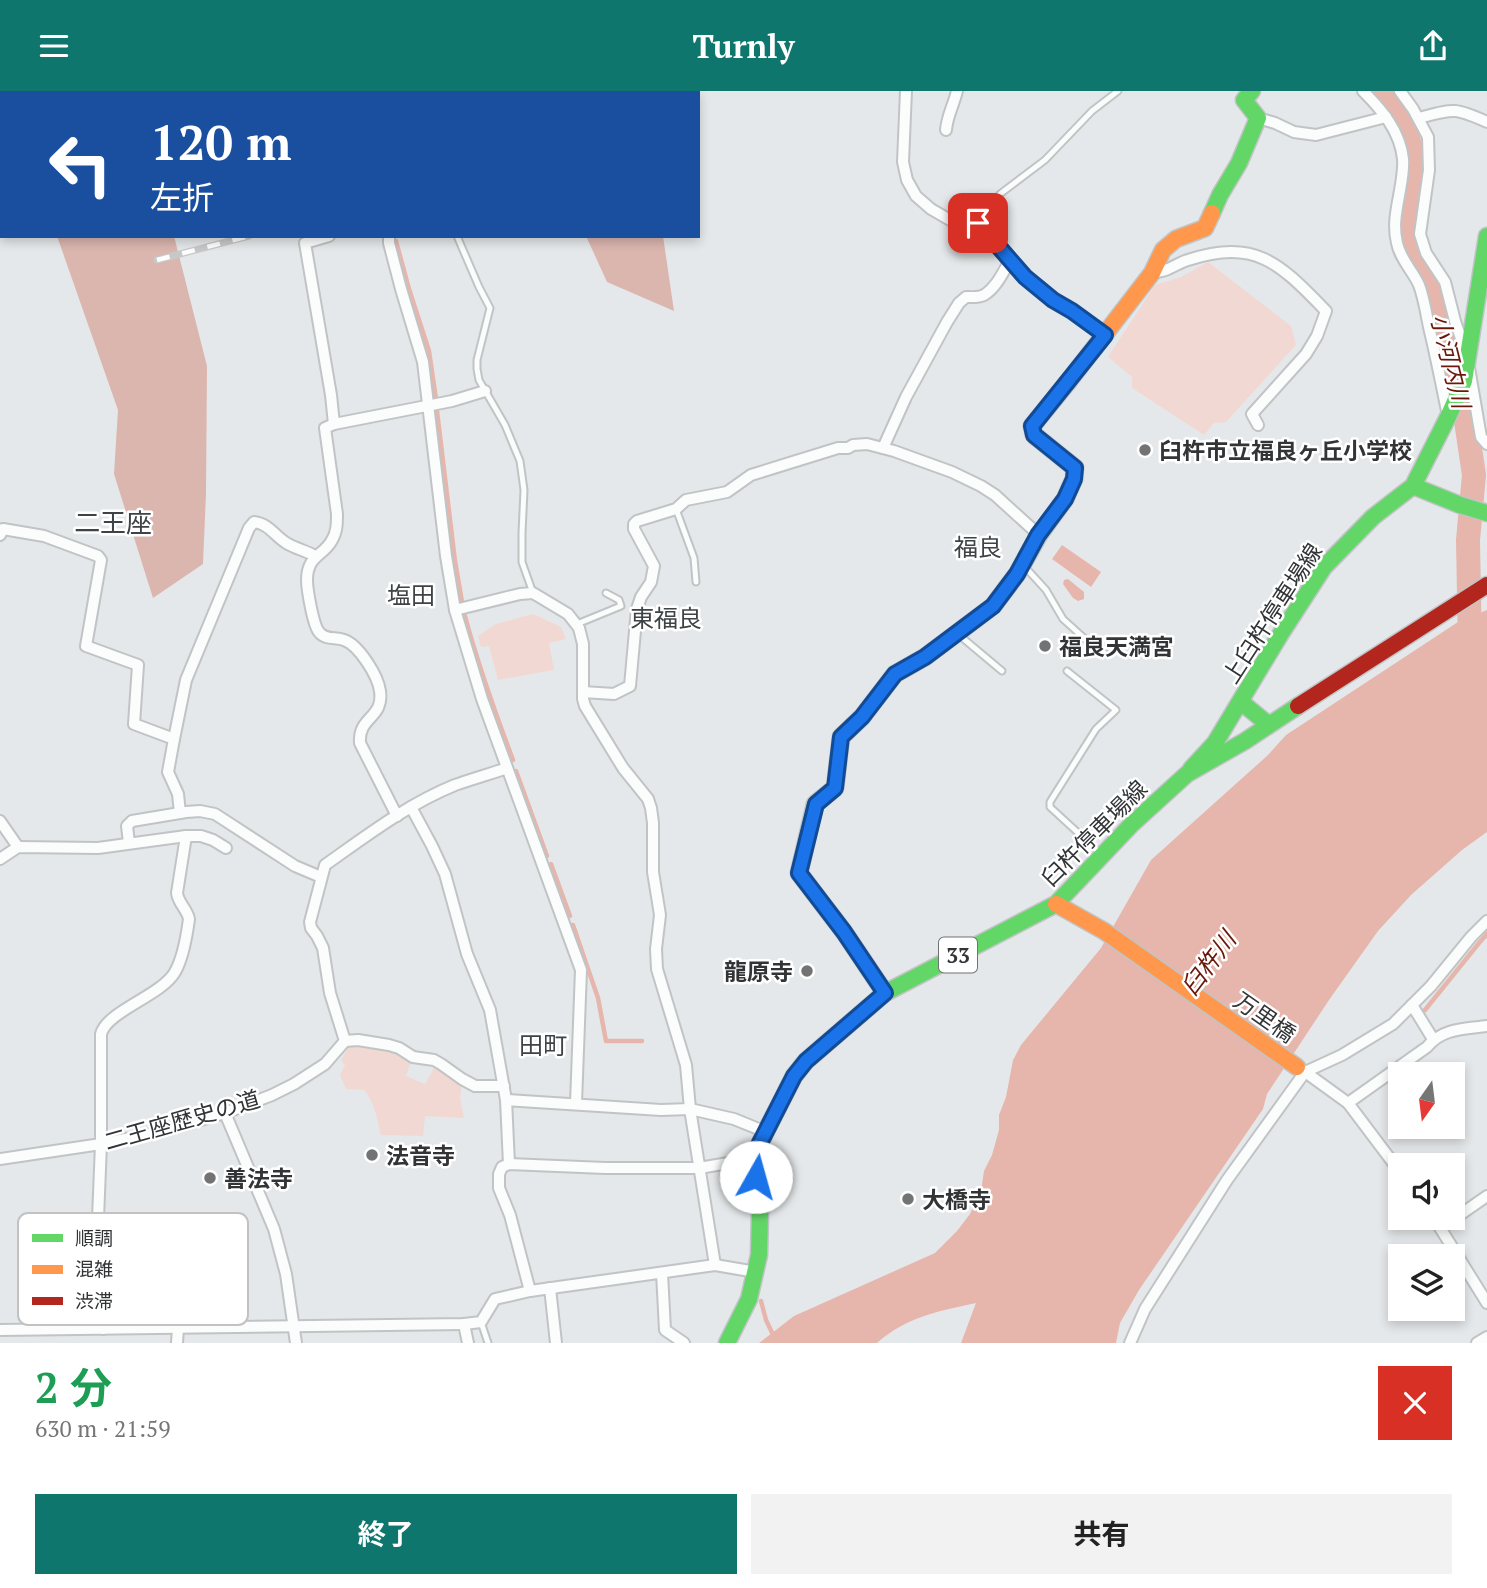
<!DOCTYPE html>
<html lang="ja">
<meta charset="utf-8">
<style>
:root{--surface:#fff;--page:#f2f2f2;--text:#222;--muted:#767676;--accent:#0f766e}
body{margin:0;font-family:"PT Serif","Noto Sans JP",serif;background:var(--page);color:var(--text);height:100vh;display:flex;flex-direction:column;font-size:26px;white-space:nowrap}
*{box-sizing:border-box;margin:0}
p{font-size:23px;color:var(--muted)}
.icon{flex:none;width:38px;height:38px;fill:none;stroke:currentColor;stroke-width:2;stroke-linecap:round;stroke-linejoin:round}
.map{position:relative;height:1252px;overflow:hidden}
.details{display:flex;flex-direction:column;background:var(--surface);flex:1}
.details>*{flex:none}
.top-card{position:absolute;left:0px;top:0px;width:700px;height:147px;box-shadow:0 4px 10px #0003;background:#1a4fa0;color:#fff;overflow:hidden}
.needle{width:46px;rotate:194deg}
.fabs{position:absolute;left:1388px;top:971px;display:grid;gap:14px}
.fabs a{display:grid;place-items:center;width:77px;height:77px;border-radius:0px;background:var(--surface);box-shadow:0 4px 10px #0003;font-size:35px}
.pin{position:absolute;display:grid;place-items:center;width:60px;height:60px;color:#fff;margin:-30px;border-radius:14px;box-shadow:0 4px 10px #0006}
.me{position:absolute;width:77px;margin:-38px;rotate:7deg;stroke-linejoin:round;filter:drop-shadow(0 0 5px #0008)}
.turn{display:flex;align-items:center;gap:24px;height:147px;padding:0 35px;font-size:32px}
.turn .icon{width:91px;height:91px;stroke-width:2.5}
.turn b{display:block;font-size:49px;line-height:60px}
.round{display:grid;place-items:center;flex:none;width:74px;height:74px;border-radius:0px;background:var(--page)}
.summary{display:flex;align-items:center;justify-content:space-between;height:119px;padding:0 35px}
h1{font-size:42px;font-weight:700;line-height:52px;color:#1e9e55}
.primary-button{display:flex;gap:14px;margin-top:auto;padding:14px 35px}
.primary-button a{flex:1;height:80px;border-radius:0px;background:var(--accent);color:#fff;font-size:28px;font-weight:700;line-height:80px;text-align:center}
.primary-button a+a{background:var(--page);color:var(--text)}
header{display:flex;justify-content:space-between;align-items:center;height:91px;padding:0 35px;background:var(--accent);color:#fff;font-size:32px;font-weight:700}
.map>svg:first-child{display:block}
</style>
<header><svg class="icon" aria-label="menu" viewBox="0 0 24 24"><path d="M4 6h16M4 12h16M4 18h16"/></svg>Turnly<svg class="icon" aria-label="share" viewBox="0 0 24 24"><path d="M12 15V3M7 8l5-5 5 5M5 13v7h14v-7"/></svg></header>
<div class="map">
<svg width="1487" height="1252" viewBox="0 0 1487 1252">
<rect width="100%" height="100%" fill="#e5e8ea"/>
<!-- green -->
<g fill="#f2d8d2">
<polygon points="1208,171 1291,235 1296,254 1226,331 1214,332 1204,344 1132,297 1132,286 1108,266 1155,194 1181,186"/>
<polygon points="533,523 561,536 566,548 549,552 554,579 498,589 489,555 481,556 478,545 496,533"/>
<path d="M352,954L388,959L397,962L411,970L406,985L425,993L435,975L462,994L460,1007L464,1027L425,1025L423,1045L381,1044C377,1029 375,1011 364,999L346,998L340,984L345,974L341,969L348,957Z"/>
</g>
<!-- forest -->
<g fill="#dbb6af">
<polygon points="520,0 635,0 635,2 521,2"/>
<polygon points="57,145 174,145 207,275 206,402 203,473 153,507 114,383 118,319"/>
<polygon points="586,145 663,145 674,220 607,191"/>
</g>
<!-- water -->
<g fill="#e6b6ac">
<polygon points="1062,454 1101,481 1091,496 1052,468"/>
<polygon points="1068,488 1084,501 1084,508 1078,510 1073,507 1063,493 1064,489"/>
<path d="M1487,519V741L1462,759L1411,804L1378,840L1329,909L1267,1003L1263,1018L1139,1199L1120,1232L1116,1252H961L976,1212C939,1220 906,1226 877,1252H759L794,1225L935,1162L957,1140L970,1123L981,1100L984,1080L992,1064L999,1039V1024L1006,1006L1013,969L1021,954L1101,857L1151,769L1268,664L1286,644L1458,531Z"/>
</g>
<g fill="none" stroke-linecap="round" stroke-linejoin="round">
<!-- stream -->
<g stroke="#e6b6ac" stroke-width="4.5">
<polyline points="312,0 313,2"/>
<polyline points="396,150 409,198 429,260 436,308"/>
<polyline points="437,320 455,470 462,511"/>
<path d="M465,525C478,574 495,621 513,669"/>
<polyline points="516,680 547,765"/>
<polyline points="551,773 570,825"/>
<polyline points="573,834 598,907 606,950 642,950"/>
<polyline points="1425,919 1479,852 1487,843"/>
<polyline points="761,1210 766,1229 777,1252"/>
</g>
<!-- river -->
<polyline stroke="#e6b6ac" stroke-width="24" points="1380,0 1392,11 1404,34 1412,61 1413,85 1406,135 1409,160 1433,197 1439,231 1466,330 1474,384 1468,449 1470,558"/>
<defs>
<g id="lane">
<polyline points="978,132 1000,103 1045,69 1092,20 1118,0"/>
<polyline points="457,145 479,196 490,217 477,269 477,278 479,289 505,334 520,370 524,399 522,442 522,471 533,502"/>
<polyline points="676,418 694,467 696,491"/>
<polyline points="1025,476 1046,499 1063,528 1094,556 1107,564"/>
<polyline points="577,533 621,515 619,509 606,502"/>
<polyline points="959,544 1002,580"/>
<polyline points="1067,580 1116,619 1096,638 1050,711 1050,716 1100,762"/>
<polyline points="481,1231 488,1252"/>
</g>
<g id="street">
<polyline points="322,0 324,2"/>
<polyline points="906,0 903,71 907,89 916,105 931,118 950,129 978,132 1025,185 1053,210 1072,220 1105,244"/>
<path d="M1363,0C1382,19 1400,40 1403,68C1404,80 1401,93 1399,105C1396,121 1393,136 1397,152C1400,168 1413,180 1419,194C1424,207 1426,222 1429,236C1436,265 1442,295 1448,325"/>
<polyline points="1400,0 1413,18 1428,46 1429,79 1420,143 1426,162 1445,191 1455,230 1467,265 1481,346 1487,353"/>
<polyline points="1258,27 1275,32 1294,41 1316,44 1386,26"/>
<path d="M1419,27C1453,18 1454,16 1487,31"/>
<path d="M946,39C947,25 954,13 957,0"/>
<polyline points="329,145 305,152 331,304 334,333 452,310 485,300"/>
<polyline points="389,145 389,152 401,198 423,271 446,465 455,519 482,608 581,879 576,1012"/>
<path d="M1152,182C1157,181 1163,180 1168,178C1175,175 1181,171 1188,169C1257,147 1280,173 1326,220L1317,245L1306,263L1252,323L1258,334"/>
<path d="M334,333L325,337L337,423C337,432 337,441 332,449C324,465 307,464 307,489C307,498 313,534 319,541C325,549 335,546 344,549C359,554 378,585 380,600C384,628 358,625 360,652L397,725"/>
<path d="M883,357L906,306L947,231L959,212L966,206C972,206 979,207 984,204C996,197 1004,180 1010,169"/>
<polyline points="0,444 3,438 44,445 98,465 101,469 86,555 138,574 134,633 174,648 168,681 178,703 180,722"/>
<polyline points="455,519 520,503 533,502 568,523 579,537 583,553 583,608 585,615 623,677 648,708 651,717 653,732 653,781 660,824 656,858 657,878 686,974 690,1018 715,1174"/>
<polyline points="583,601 614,603 630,595 637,518 641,506 651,491 654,475 634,438 634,433 637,430 676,418 686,409 727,401 751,384 838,357 848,357 853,354 867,353 894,360 952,381 981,395 995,404 1039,444"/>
<path d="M174,648L186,589L249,437L254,431C270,433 275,446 288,453C297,458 307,460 315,465"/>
<polyline points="411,716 432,755 445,783 467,863 490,919 506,1009 509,1073"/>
<polyline points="0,730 18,756"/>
<polyline points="129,752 127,735 132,730 186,721 200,720 215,723 295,775 321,786"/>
<polyline points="0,768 18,756 98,757 186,745 201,745 213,749 226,757"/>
<polyline points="1412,914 1433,948"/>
<path d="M345,950L330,902L323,857L317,845L311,837L310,831L325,774C366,745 408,713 455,694C472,688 490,683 507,677"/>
<polyline points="345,950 358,949 389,954 399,957 413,966 434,969 441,973 462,988 475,995 504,995"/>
<polyline points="1301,978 1348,1012 1400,1081"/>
<polyline points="506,1009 661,1019 690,1018 734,1028 766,1041"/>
<path d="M1348,1012L1427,956C1442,937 1465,938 1487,935"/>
<polyline points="225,1022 274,1138 286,1183 296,1252"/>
<polyline points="0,1068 101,1053 159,1041 225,1022 272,1004 294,993 325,973 345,950"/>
<polyline points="1434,1127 1487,1212"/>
<polyline points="1441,1137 1487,1105"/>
<polyline points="662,1182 665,1239 684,1252"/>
<polyline points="550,1197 556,1252"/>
<polyline points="530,1200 510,1124 499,1097 499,1083 502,1076 509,1073 605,1077 699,1077 758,1067"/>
<polyline points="464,1233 468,1252"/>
<path d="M103,1238L97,1152L101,1053V943C107,920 161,905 175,881C183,867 187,843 189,828C187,818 178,812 177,802L186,745"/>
<polyline points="0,1239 464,1233 481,1231 495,1208 530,1200 715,1174 756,1181"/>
<polyline points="177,1252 178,1237"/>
<polyline points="1130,1252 1145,1218 1227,1089 1305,981 1342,964 1393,933 1431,895 1471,846 1487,830"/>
<polyline points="1477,1252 1487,1246"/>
</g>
<g id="fast">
<polyline points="1212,122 1220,104 1239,72 1258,27 1244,9 1252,0"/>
<polyline points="1413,395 1460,414 1487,422"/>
<polyline points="1241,611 1269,634"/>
<polyline points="1191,678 1215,652 1280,544 1324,476 1373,426 1413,395 1448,326 1464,290 1487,145"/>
<polyline points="885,902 844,841 799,782 815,713 835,697 841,646 862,626 895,583 925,566 993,515 1017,483 1039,444 1065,408 1074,388 1075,377 1034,344 1032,335 1068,291"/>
<polyline points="727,1252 749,1208 759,1164 760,1123 756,1082 760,1052 794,985 806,970 885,902 1056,813 1132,733 1187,683 1245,650 1298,615"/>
</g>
<g id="slow">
<polyline points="1068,291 1152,182 1163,159 1176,148 1205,137 1212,122"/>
<polyline points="1056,813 1104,840 1297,976"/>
</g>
<polyline id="jam" points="1298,615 1487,494"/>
</defs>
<!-- lane casing -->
<use href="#lane" stroke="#c1c4c5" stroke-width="9"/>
<!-- street casing -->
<use href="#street" stroke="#c1c4c5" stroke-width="14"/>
<!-- fast casing -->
<use href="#fast" stroke="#c1c4c5" stroke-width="19"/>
<!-- slow casing -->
<use href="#slow" stroke="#c1c4c5" stroke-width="19"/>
<!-- jam casing -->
<use href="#jam" stroke="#c1c4c5" stroke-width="19"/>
<!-- lane -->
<use href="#lane" stroke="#fbfcfc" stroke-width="5"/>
<!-- street -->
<use href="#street" stroke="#fbfcfc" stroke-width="10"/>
<!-- fast -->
<use href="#fast" stroke="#63d668" stroke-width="16"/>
<!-- slow -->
<use href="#slow" stroke="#ff974d" stroke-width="16"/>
<!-- jam -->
<use href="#jam" stroke="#b3261e" stroke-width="16"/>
<defs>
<polyline id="rail" points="157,169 249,145"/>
</defs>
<!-- rail casing -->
<use href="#rail" stroke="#c7c9c9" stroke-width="7"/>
<!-- rail -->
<use href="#rail" stroke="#fff" stroke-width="4.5" stroke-dasharray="13" stroke-linecap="butt"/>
</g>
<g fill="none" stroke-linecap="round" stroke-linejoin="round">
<defs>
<polyline id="route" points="756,1086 760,1052 794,985 806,970 885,902 844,841 799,782 816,713 835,697 841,646 862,626 895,583 925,566 993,515 1017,483 1038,444 1065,408 1074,388 1075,377 1034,344 1032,335 1105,244 1072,220 1053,209 1025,186 978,132"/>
</defs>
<!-- route casing -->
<use href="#route" stroke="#114b97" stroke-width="18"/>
<!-- route -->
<use href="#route" stroke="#1a73e8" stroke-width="12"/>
</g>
<!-- markers -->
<g fill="#717375" stroke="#fff" stroke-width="2.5">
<circle cx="1145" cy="359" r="7"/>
<circle cx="1045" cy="555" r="7"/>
<circle cx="807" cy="880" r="7"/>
<circle cx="372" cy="1064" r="7"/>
<circle cx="210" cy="1087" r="7"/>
<circle cx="908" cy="1108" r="7"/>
</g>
<g text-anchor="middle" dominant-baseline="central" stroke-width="5" stroke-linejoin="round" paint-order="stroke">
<!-- shield labels -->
<rect fill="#fff" stroke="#707172" stroke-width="2" x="939" y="846.5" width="38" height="35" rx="5"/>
<g font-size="21" font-weight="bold" fill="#323436">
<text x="958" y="864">33</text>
</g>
<!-- poi labels -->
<g font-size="23" font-weight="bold" fill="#323436" stroke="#fff" text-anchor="start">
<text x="1159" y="359">臼杵市立福良ヶ丘小学校</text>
<text x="1059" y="555">福良天満宮</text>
<text x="793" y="880" text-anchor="end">龍原寺</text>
<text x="386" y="1064">法音寺</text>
<text x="224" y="1087">善法寺</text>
<text x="922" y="1108">大橋寺</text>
</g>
<!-- street labels -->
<g font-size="23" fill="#323436" stroke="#fff">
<text transform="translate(1272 522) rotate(-57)">上臼杵停車場線</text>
<text transform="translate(1094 742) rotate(-45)">臼杵停車場線</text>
<text transform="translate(1265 926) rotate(35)">万里橋</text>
<text transform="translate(182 1029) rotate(-16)">二王座歴史の道</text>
</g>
<!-- water labels -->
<g font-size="24" font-style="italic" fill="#6a180a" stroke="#fff">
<text transform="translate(1451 270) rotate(76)">小河内川</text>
<text transform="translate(1208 872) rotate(-53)">臼杵川</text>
</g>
<!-- neighbourhood labels -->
<g font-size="24" fill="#3d4346" stroke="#fff">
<text x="978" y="456">福良</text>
<text x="411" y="504">塩田</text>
<text x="666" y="527">東福良</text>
<text x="543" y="954">田町</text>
</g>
<!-- quarter labels -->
<g font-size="26" fill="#3d4346" stroke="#fff">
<text x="113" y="431">二王座</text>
</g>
</g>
<!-- legend -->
<rect x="18" y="1122" width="230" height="112" rx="10" fill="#fff" stroke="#c2c2c3" stroke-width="2"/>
<rect x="32" y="1143" width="31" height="8" fill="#63d668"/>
<rect x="32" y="1174" width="31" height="9" fill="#ff974d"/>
<rect x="32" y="1206" width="31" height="8" fill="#b3261e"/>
<g font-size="19" fill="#323436">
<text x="75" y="1154">順調</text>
<text x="75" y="1185">混雑</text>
<text x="75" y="1217">渋滞</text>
</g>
</svg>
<div class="fabs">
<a><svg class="needle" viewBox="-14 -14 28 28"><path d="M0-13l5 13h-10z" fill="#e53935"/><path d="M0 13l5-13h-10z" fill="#767676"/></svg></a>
<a><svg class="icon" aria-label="sound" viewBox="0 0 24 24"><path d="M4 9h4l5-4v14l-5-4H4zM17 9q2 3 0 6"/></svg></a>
<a><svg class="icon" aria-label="layers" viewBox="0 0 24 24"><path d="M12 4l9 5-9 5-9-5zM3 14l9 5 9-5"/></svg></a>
</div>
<div class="pin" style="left:978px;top:132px;background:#d93025"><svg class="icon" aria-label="arrive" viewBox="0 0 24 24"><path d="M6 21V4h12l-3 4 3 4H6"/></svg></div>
<svg class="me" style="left:756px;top:1086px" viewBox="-20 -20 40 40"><circle r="19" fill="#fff"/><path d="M0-13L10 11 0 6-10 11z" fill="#1a73e8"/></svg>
<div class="top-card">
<div class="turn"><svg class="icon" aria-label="left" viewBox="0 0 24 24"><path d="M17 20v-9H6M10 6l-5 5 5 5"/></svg><div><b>120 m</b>左折</div></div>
</div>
</div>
<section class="details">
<div class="summary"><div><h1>2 分</h1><p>630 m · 21:59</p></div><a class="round" style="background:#d93025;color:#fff"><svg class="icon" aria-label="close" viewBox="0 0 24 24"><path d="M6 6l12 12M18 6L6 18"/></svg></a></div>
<div class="primary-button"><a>終了</a><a>共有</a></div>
</section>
